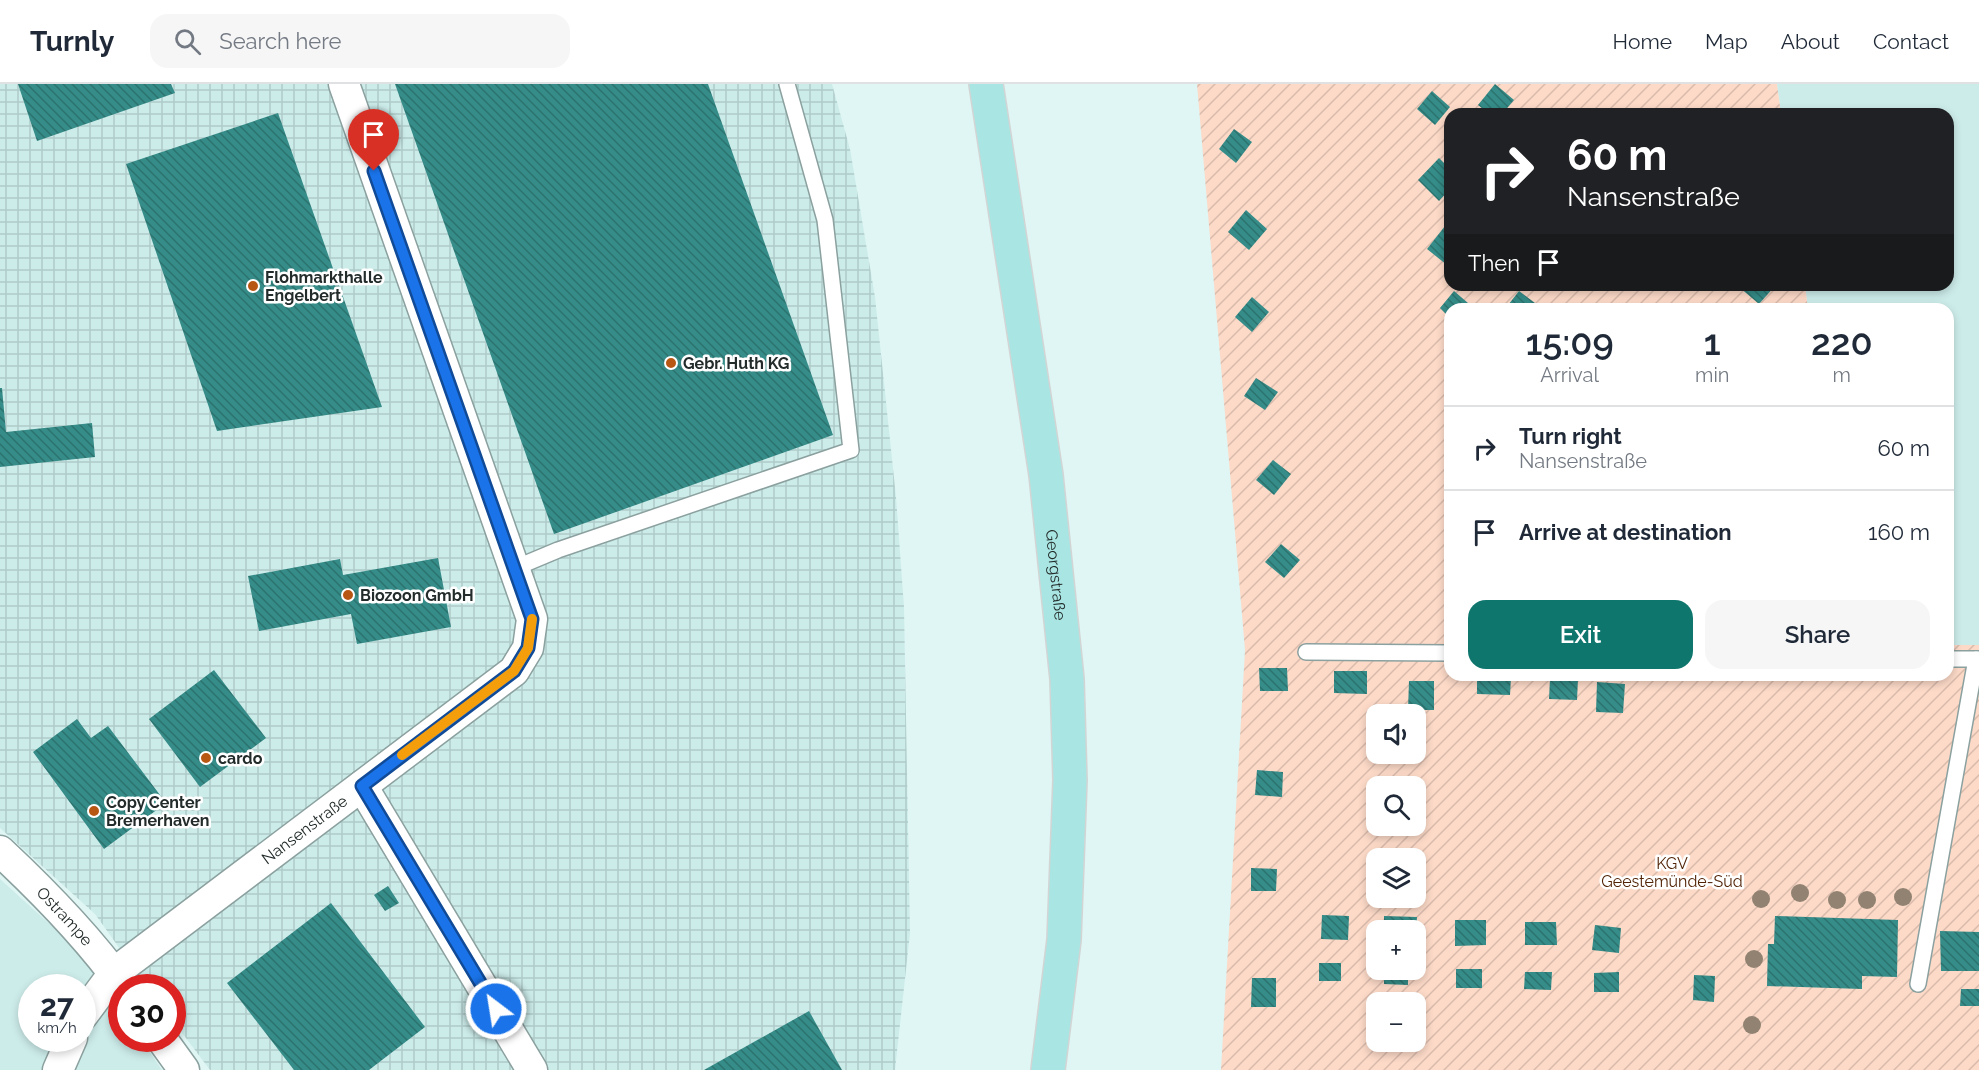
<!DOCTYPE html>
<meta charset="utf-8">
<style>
:root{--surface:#fff;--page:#f6f6f7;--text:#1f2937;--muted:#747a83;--line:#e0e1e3;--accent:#0f766e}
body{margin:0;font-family:Raleway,sans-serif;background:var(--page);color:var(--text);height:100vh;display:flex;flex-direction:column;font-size:22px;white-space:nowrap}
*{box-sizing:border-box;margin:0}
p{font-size:20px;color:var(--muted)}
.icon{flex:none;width:33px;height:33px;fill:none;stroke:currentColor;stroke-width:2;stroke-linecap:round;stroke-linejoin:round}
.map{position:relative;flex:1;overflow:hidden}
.details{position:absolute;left:1444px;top:219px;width:510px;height:378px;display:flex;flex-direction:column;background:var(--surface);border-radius:18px;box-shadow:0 3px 9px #0003}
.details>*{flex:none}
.top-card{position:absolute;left:1444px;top:24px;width:510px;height:183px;border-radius:18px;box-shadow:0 3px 9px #0003;background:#202124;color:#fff;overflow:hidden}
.controls{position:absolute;left:1366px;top:620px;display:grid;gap:12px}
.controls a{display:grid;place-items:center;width:60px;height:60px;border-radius:12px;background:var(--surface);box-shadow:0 3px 9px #0003;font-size:30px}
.speed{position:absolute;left:18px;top:890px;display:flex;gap:12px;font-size:30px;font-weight:700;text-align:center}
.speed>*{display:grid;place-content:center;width:78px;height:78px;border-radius:50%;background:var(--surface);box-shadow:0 3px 9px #0003;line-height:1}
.speed small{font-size:15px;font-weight:400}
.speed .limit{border:9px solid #d22;background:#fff;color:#111}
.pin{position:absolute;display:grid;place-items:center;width:51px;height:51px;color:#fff;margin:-62px -26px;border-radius:50% 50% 50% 0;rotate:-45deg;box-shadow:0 0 6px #0007}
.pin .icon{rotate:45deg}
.me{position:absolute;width:66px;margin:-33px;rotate:329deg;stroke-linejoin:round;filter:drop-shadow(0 0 4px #0008)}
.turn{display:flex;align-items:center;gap:21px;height:126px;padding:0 24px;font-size:27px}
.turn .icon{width:78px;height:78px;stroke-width:2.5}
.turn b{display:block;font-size:42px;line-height:51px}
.then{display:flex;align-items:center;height:57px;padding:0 24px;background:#0003;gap:12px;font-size:22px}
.eta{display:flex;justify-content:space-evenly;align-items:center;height:102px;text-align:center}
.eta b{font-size:36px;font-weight:600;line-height:42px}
.cta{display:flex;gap:12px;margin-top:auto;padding:12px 24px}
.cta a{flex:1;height:69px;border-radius:18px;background:var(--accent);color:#fff;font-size:24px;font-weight:600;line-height:69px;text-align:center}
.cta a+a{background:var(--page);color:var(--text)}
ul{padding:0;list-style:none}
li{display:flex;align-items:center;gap:18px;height:84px;padding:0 24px;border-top:2px solid var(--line)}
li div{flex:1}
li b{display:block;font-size:22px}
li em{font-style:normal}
header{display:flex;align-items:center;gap:36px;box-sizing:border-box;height:84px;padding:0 30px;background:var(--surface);border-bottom:2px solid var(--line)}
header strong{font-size:28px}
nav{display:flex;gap:33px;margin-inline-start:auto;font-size:21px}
.search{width:420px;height:54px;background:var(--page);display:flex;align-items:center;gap:15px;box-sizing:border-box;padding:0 21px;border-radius:18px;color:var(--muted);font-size:22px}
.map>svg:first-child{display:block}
</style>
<header>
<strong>Turnly</strong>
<div class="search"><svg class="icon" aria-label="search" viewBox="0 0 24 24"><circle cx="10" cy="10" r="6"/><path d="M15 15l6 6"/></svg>Search here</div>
<nav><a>Home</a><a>Map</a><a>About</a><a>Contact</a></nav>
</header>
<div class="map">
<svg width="1979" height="986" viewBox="0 0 1979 986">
<defs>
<pattern id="industrial-grid" width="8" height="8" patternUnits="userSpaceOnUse" patternTransform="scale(1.5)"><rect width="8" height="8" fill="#ccecea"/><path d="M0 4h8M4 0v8" fill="none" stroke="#afcbc9"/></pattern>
<pattern id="garden-furrows" width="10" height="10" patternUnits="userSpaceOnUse" patternTransform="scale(1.5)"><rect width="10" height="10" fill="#fddac8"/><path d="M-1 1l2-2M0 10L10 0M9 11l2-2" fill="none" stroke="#d9bbac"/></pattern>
<pattern id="building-back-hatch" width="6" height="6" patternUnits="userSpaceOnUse" patternTransform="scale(1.5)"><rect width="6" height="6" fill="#358c88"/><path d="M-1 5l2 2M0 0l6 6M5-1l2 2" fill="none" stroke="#2c736f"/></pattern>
</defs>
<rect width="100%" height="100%" fill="#dff6f4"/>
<!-- built -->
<g fill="#ccecea" fill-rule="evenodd">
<polygon points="1777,0 1979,0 1979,561 1949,561 1948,225 1808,225 1805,201 1948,201 1948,30 1781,30"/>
<path d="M0,795L76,864L121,929L122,954H140L162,986H0ZM32,903H82V954H32Z"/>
</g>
<!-- industrial -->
<polygon fill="url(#industrial-grid)" points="0,0 832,0 850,65 875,213 896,413 904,523 910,849 895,986 210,986 173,937 172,903 147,903 95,830 0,744"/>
<!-- garden -->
<path fill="url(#garden-furrows)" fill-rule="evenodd" d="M1197,0H1777L1781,30H1450V201H1805L1808,225H1450V591H1948L1949,561H1979V986H1221L1245,566ZM1377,630H1416V669H1377ZM1377,702H1416V741H1377ZM1377,774H1416V813H1377ZM1377,846H1416V885H1377ZM1377,918H1416V957H1377Z"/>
<!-- building -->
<g fill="url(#building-back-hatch)">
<polygon points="18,0 171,0 175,9 37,57"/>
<polygon points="395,0 708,0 833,351 554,450"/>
<polygon points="1495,0 1514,16 1502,30 1489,30 1478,21"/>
<polygon points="1432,7 1450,23 1435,41 1417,25"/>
<polygon points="278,29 382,323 217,347 126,80"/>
<polygon points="1234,45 1252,58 1236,79 1219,65"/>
<polygon points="1439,74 1450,85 1450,105 1439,117 1418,96"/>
<polygon points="1246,126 1267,145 1249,166 1228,148"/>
<polygon points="1445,142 1450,146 1450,176 1447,181 1427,165"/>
<polygon points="1740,201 1776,201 1759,220 1739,203"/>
<polygon points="1454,207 1475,225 1450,225 1450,234 1440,224"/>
<polygon points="1519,207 1543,225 1505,225"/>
<polygon points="1252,213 1269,228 1252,248 1235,233"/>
<polygon points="1256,294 1278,308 1265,326 1244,312"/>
<polygon points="0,304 2,304 6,348 92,339 95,373 0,383"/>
<polygon points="1273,376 1291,390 1274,411 1256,396"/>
<polygon points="1281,460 1300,476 1284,494 1265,478"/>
<polygon points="438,474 451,543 357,560 351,530 259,547 248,492 340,475 343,491"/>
<polygon points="1259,584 1287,584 1288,607 1260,607"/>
<polygon points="214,586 266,654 200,703 149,635"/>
<polygon points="1334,587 1367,587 1367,610 1334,609"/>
<polygon points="1477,593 1511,594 1510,611 1477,610"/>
<polygon points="1550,594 1578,595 1577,616 1549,615"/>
<polygon points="1409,597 1434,597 1434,626 1408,626"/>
<polygon points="1597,598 1625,600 1623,629 1596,628"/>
<polygon points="77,635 91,654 108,642 166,719 104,765 33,668"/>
<polygon points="1257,686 1283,688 1282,713 1255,711"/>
<polygon points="1251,784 1277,785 1276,807 1251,807"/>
<polygon points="388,802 399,819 385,827 374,811"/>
<polygon points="331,819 425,943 369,986 294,986 227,899"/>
<polygon points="1322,831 1349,832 1348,856 1321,855"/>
<polygon points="1384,832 1417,833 1416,846 1384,846"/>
<polygon points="1775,832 1898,836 1897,893 1862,892 1862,905 1767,902 1768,860 1774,860"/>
<polygon points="1455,836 1486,836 1486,861 1455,862"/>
<polygon points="1525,838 1556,838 1557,861 1525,861"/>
<polygon points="1595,841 1621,844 1619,869 1592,866"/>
<polygon points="1940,847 1979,848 1979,887 1941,887"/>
<rect x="1319" y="879" width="22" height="18"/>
<polygon points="1384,885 1408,885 1408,901 1384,900"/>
<rect x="1456" y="885" width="26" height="19"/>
<polygon points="1525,888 1552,888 1551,906 1524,905"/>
<polygon points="1619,888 1619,908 1594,908 1594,889"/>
<polygon points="1694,891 1715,892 1714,918 1693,916"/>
<polygon points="1252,894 1276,894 1276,923 1251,923"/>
<polygon points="1961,905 1979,905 1979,922 1960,922"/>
<polygon points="809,927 842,986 704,986"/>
</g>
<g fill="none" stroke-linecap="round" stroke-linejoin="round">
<defs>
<g id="service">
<polyline points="515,484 558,466 851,366 825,136 787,0"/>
<polyline points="1306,568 1450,569"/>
<polyline points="1948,575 1976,575"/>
<polyline points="1918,900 1976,575 1979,575"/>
</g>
<g id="minor">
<polyline points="362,702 532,986"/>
<path id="s1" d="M0,767C45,809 88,853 124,903"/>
<path id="s2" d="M82,932L114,889L514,587L528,564L532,535L344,0"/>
<polyline points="161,954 184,986"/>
<polyline points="58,986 72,954"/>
</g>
<g id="primary">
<path id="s3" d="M986,0L1046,391L1067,595L1070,696L1064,856L1048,986"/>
</g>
</defs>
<!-- service casing -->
<use href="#service" stroke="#8ba19f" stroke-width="18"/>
<!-- minor casing -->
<use href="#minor" stroke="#8ba19f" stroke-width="33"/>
<!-- primary casing -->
<use href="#primary" stroke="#d3d5d5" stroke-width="36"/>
<!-- service -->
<use href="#service" stroke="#fff" stroke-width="15"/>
<!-- minor -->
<use href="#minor" stroke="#fff" stroke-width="30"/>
<!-- primary -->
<use href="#primary" stroke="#a9e5e2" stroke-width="33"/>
</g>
<!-- trees -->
<g fill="#918271">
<circle cx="1800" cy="809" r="9"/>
<circle cx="1903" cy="813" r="9"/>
<circle cx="1761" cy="815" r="9"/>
<circle cx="1837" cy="816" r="9"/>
<circle cx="1867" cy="816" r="9"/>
<circle cx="1754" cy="875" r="9"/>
<circle cx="1752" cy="941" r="9"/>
</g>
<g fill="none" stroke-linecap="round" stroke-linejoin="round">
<defs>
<polyline id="route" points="374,87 532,535 528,564 514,587 362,702 496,925"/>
</defs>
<!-- route casing -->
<use href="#route" stroke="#114b97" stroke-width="15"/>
<!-- route -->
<use href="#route" stroke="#1a73e8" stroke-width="10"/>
<!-- slow -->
<polyline stroke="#f59e0b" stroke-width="10" points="402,671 514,587 528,564 532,535"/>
</g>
<!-- markers -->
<g fill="#b85714" stroke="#fff" stroke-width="2">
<circle cx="253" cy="202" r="6"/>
<circle cx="671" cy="279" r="6"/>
<circle cx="348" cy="511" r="6"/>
<circle cx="206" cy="674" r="6"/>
<circle cx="94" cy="727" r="6"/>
</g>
<g text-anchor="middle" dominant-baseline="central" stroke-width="5" stroke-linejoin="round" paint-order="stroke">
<!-- poi labels -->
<g font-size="16" font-weight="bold" fill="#232c2b" stroke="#fff" text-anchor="start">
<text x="265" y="193">Flohmarkthalle<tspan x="265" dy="18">Engelbert</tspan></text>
<text x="683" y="279">Gebr. Huth KG</text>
<text x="360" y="511">Biozoon GmbH</text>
<text x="218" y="674">cardo</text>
<text x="106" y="718">Copy Center<tspan x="106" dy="18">Bremerhaven</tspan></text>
</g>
<!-- street labels -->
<g font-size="16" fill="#232c2b" stroke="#fff">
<text stroke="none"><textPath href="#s3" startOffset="496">Georgstraße</textPath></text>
<text stroke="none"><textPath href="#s2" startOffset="292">Nansenstraße</textPath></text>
<text stroke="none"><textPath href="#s1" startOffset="92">Ostrampe</textPath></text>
</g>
<!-- park labels -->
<g font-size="16" fill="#522406" stroke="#fff">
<text x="1672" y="779">KGV<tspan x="1672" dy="18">Geestemünde-Süd</tspan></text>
</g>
</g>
</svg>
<div class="controls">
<a><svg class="icon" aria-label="sound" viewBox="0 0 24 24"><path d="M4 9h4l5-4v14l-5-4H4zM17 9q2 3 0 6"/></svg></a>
<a><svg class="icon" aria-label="search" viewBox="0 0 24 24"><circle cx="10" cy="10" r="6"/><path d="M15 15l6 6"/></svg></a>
<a><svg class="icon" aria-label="layers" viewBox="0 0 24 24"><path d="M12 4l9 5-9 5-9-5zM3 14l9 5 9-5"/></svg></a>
<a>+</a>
<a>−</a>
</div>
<div class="speed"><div>27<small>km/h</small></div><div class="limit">30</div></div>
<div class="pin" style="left:374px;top:87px;background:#d93025"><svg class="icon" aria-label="arrive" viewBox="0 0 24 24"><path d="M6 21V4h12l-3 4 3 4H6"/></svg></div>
<svg class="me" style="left:496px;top:925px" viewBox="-20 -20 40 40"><circle r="17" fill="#1a73e8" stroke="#fff" stroke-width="3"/><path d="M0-11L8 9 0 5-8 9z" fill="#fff"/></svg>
<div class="top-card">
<div class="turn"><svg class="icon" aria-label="right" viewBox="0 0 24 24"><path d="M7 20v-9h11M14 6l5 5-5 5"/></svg><div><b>60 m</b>Nansenstraße</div></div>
<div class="then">Then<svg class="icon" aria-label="arrive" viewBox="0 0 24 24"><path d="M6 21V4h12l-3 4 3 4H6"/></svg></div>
</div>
<section class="details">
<div class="eta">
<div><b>15:09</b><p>Arrival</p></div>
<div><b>1</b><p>min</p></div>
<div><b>220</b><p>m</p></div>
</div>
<ul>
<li><svg class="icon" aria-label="right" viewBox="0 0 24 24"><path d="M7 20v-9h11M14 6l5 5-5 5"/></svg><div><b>Turn right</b><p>Nansenstraße</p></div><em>60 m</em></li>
<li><svg class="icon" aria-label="arrive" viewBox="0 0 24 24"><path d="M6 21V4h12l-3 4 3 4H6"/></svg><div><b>Arrive at destination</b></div><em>160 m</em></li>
</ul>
<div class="cta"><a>Exit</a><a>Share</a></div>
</section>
</div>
